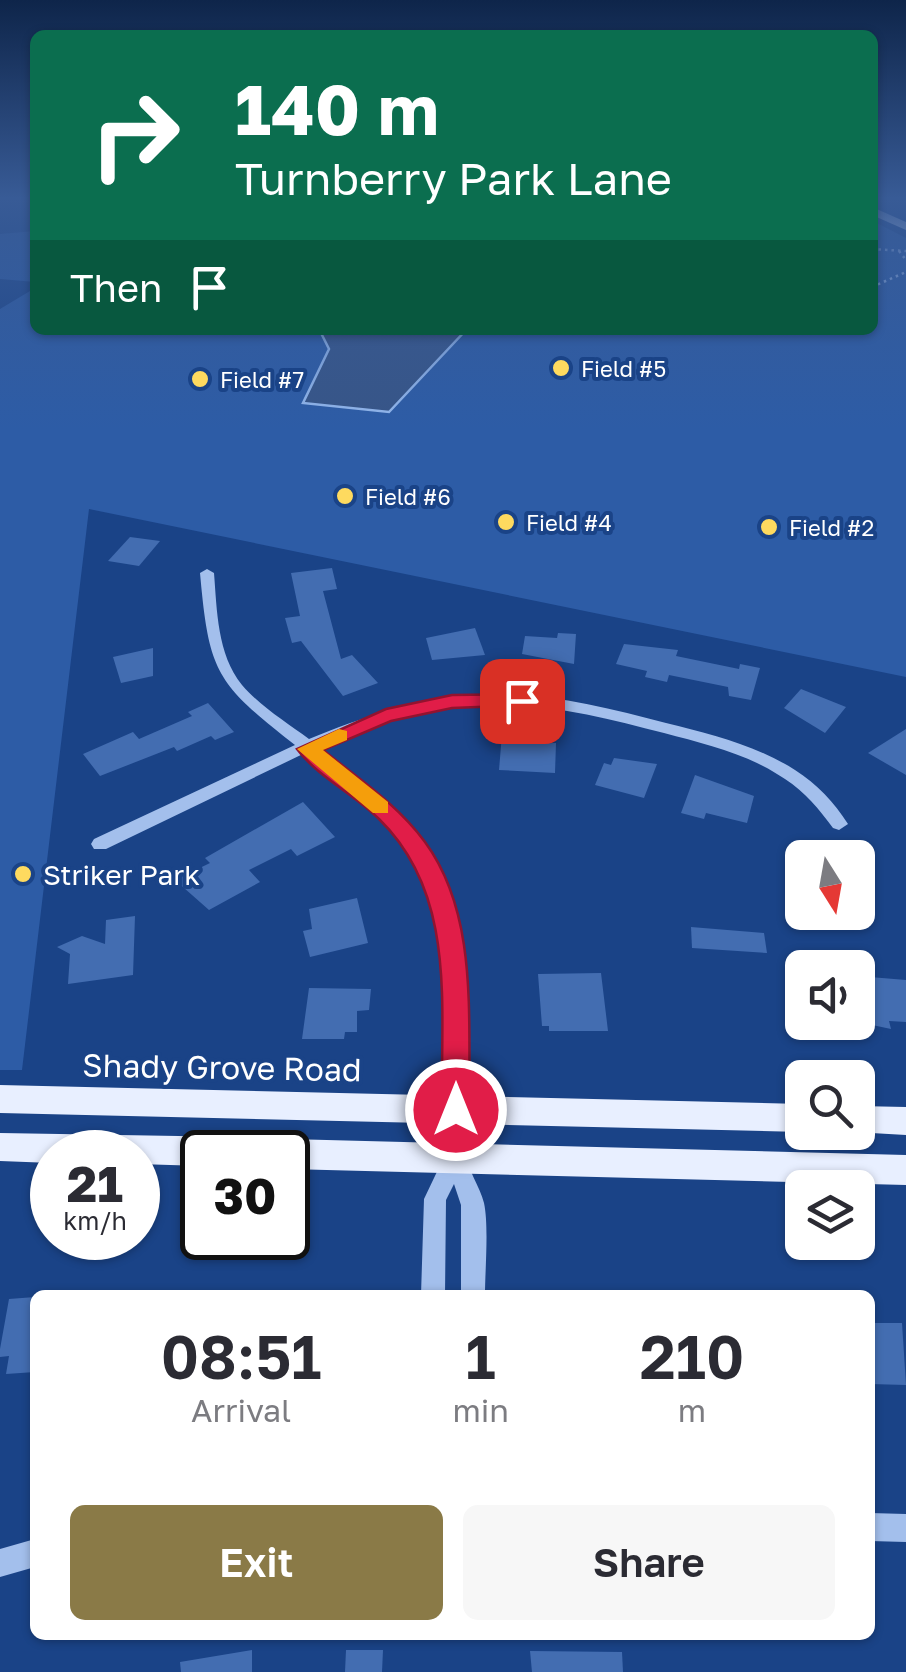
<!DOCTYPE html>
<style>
:root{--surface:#fff;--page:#f7f7f7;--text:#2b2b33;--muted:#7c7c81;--accent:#8a7a47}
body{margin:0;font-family:"Golos Text",sans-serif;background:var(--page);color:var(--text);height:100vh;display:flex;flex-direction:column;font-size:38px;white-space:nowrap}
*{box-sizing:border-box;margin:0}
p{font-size:32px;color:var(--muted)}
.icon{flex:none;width:55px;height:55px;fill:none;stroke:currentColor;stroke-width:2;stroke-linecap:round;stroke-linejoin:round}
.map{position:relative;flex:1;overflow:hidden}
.panel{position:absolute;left:30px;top:1290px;width:845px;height:350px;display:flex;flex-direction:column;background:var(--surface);border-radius:15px;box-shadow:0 2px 8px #0004}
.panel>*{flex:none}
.banner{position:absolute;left:30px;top:30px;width:848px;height:305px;border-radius:15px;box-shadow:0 2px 8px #0004;background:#0b6e4f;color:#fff;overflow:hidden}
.needle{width:65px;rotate:169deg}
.controls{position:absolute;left:785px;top:840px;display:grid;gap:20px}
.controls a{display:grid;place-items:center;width:90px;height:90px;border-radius:15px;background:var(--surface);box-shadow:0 2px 8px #0004;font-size:50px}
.speed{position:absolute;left:30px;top:1130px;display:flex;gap:20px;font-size:50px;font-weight:700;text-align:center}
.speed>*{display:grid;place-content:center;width:130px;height:130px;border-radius:50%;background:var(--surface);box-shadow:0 2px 8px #0004;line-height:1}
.speed small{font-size:25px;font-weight:400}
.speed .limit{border:5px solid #111;border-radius:15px;background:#fff;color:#111}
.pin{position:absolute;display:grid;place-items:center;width:85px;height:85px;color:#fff;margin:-42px;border-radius:20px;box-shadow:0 5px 15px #0006}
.me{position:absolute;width:110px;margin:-55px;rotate:0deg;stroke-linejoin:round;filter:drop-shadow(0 0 8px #0008)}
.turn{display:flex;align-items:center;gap:35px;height:210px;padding:0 40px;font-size:45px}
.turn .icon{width:130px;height:130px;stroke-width:2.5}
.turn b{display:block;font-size:70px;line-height:85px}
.then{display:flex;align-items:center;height:95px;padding:0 40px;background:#0003;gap:20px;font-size:38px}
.eta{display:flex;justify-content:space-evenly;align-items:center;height:170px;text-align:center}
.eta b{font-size:60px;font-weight:600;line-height:70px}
.cta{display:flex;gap:20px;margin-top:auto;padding:20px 40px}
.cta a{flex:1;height:115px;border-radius:15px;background:var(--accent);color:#fff;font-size:40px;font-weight:600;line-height:115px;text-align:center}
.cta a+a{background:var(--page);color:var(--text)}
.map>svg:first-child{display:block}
</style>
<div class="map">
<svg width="906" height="1672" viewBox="0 0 906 1672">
<rect width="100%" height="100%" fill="#1a4387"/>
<!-- green -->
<g fill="#2d5ca6">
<polygon points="873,221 906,238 906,677 89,509 22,1070 0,1070 0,309 35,288 35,330 872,330"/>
<polygon points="35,231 35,282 0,279 0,234"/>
</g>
<!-- water -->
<polygon fill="#375587" stroke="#95b9ee" stroke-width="2.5" points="313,330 466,330 389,412 303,403 329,349 321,333"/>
<!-- building -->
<g fill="#436db1">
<polygon points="130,537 160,541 139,566 108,561"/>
<polygon points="332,568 337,589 323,591 341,659 352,655 378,683 343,696 301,641 292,643 285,618 300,616 291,573"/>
<polygon points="475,628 485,655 432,660 426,638"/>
<polygon points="558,633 576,634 574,664 522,654 525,636 557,638"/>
<polygon points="624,644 678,650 676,656 739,669 740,664 760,668 751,700 729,696 728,687 669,675 667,682 645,677 647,671 616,664"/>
<polygon points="153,648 153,676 121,683 113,657"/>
<polygon points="801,689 846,707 825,733 784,708"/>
<polygon points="208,703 234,732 215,740 211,736 177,751 174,747 100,776 83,754 133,732 139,739 192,716 188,712"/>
<polygon points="504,710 515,744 556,743 555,773 499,770"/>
<polygon points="906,729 906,775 868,753"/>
<polygon points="614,758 657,764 644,798 595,785 604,763 611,765"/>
<polygon points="695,775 754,796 747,823 706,813 704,819 681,813"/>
<polygon points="303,802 335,837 297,856 291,849 249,870 260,882 209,910 175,880 210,863 205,858"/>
<polygon points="357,898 368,943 310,957 303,931 312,929 309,909"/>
<polygon points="135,916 133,975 68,984 70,954 57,947 82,936 105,944 106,920"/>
<polygon points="691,927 764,933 767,953 692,948"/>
<polygon points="601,973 608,1031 549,1031 549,1026 542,1026 538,974"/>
<polygon points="858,976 906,980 906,1022 889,1021 891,1029 858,1022"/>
<polygon points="309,988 371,989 369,1010 357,1011 357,1032 345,1032 344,1039 302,1039"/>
<polygon points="35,1297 35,1372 6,1374 9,1356 0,1357 0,1349 9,1299"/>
<polygon points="870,1323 902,1323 906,1385 870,1384"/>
<polygon points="252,1650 252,1672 181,1672 180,1662"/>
<polygon points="346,1650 383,1650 382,1672 345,1672"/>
<polygon points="530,1651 622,1652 623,1672 532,1672"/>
</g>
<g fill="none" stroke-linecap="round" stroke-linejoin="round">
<!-- path -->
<g stroke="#a3bfec" stroke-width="2.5" stroke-dasharray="2.5 4" stroke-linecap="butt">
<polyline points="872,249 906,251"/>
<polyline points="899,251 906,260"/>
<polyline points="872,287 906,272"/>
</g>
<!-- minor -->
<g fill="#a3bfec" fill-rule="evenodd">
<path d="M207,569L214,573C217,610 217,654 242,685C260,706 287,723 309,739C362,717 420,698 478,695C542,691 605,707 666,723C710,734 756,745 795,770C817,784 834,802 848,824L839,830L833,828C819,809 805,792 785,779C749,754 705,744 664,733C595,715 523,697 451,707C406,713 361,729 319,747C353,773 390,799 416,834C488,926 463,1044 466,1153C467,1170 480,1186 484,1203C489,1226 485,1270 485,1295H461V1205L454,1184L446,1200L445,1295H421L424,1199L444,1157L449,1020L444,949L438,915L429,885L402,840L360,797L305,753L106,849H94L91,844L94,839L295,745C216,683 209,673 200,573Z"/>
<polygon points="870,1513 906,1514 906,1542 870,1541"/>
<polygon points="35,1539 35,1567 0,1577 0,1549"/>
</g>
<!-- major -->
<g fill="#e8efff" fill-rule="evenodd">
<polygon points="872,207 906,222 906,230 872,215"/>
<polygon points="0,1085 802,1104 802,1132 0,1113"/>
<polygon points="858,1106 906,1107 906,1135 854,1132 858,1132"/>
<polygon points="0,1133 238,1137 249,1142 254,1152 202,1152 202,1166 138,1164 138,1152 52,1152 52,1163 0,1161"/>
<polygon points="288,1139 906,1155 906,1185 288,1169 288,1152 273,1152 277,1144"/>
</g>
</g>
<!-- sky -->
<linearGradient id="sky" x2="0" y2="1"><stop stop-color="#0e254a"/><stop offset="0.46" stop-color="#385b96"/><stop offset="1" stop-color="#385b96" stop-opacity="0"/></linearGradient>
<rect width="906" height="430" fill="url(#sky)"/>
<!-- route -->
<path fill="#e11d48" stroke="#92132f" stroke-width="2.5" d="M522,694L532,701L529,705L452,708L391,721L323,750C359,779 398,805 425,842C480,917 467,1022 470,1110L466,1119L456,1122L446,1119L442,1110C440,1009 458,896 379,819C354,794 318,777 297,749L386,709L452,695Z"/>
<!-- slow -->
<polygon fill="#f59e0b" points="339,729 347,731 347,740 323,750 388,802 388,813 373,813 297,749"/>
<!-- markers -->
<g fill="#feda5f" stroke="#1a4387" stroke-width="4">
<circle cx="561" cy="368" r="10"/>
<circle cx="200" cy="379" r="10"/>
<circle cx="345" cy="496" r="10"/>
<circle cx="506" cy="522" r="10"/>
<circle cx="769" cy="527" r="10"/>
<circle cx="23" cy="874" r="10"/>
</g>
<g text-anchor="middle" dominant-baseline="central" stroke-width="8" stroke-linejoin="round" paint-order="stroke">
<!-- far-poi labels -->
<g font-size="22" fill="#fff" stroke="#1a4387" text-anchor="start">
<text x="581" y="368">Field #5</text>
<text x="220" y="379">Field #7</text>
<text x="365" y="496">Field #6</text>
<text x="526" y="522">Field #4</text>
<text x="789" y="527">Field #2</text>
</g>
<!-- poi labels -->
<g font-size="28" fill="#fff" stroke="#1a4387" text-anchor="start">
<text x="43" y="874">Striker Park</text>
</g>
<!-- near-street labels -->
<g font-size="32" fill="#fff" stroke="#1a4387">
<text transform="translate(222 1067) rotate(1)">Shady Grove Road</text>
</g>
</g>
</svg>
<div class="controls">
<a><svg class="needle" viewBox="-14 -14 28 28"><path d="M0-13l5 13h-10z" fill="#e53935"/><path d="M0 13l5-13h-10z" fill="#7c7c81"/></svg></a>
<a><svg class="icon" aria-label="sound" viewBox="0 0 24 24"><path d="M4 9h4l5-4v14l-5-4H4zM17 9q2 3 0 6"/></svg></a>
<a><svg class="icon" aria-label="search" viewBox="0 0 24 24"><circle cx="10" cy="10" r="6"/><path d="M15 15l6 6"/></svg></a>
<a><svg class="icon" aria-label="layers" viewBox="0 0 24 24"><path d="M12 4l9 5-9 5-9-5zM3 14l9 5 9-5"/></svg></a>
</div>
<div class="speed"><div>21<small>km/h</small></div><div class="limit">30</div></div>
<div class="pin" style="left:522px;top:701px;background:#d93025"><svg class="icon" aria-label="arrive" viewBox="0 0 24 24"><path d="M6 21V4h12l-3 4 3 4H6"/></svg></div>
<svg class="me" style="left:456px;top:1110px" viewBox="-20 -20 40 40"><circle r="17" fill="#e11d48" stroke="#fff" stroke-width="3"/><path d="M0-11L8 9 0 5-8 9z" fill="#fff"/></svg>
<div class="banner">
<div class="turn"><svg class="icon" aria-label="right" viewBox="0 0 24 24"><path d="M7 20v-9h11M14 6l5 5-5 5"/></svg><div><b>140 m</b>Turnberry Park Lane</div></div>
<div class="then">Then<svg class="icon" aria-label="arrive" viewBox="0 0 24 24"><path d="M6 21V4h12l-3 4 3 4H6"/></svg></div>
</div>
<section class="panel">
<div class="eta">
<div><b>08:51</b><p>Arrival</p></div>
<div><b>1</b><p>min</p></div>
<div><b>210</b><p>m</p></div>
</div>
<div class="cta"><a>Exit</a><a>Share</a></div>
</section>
</div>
